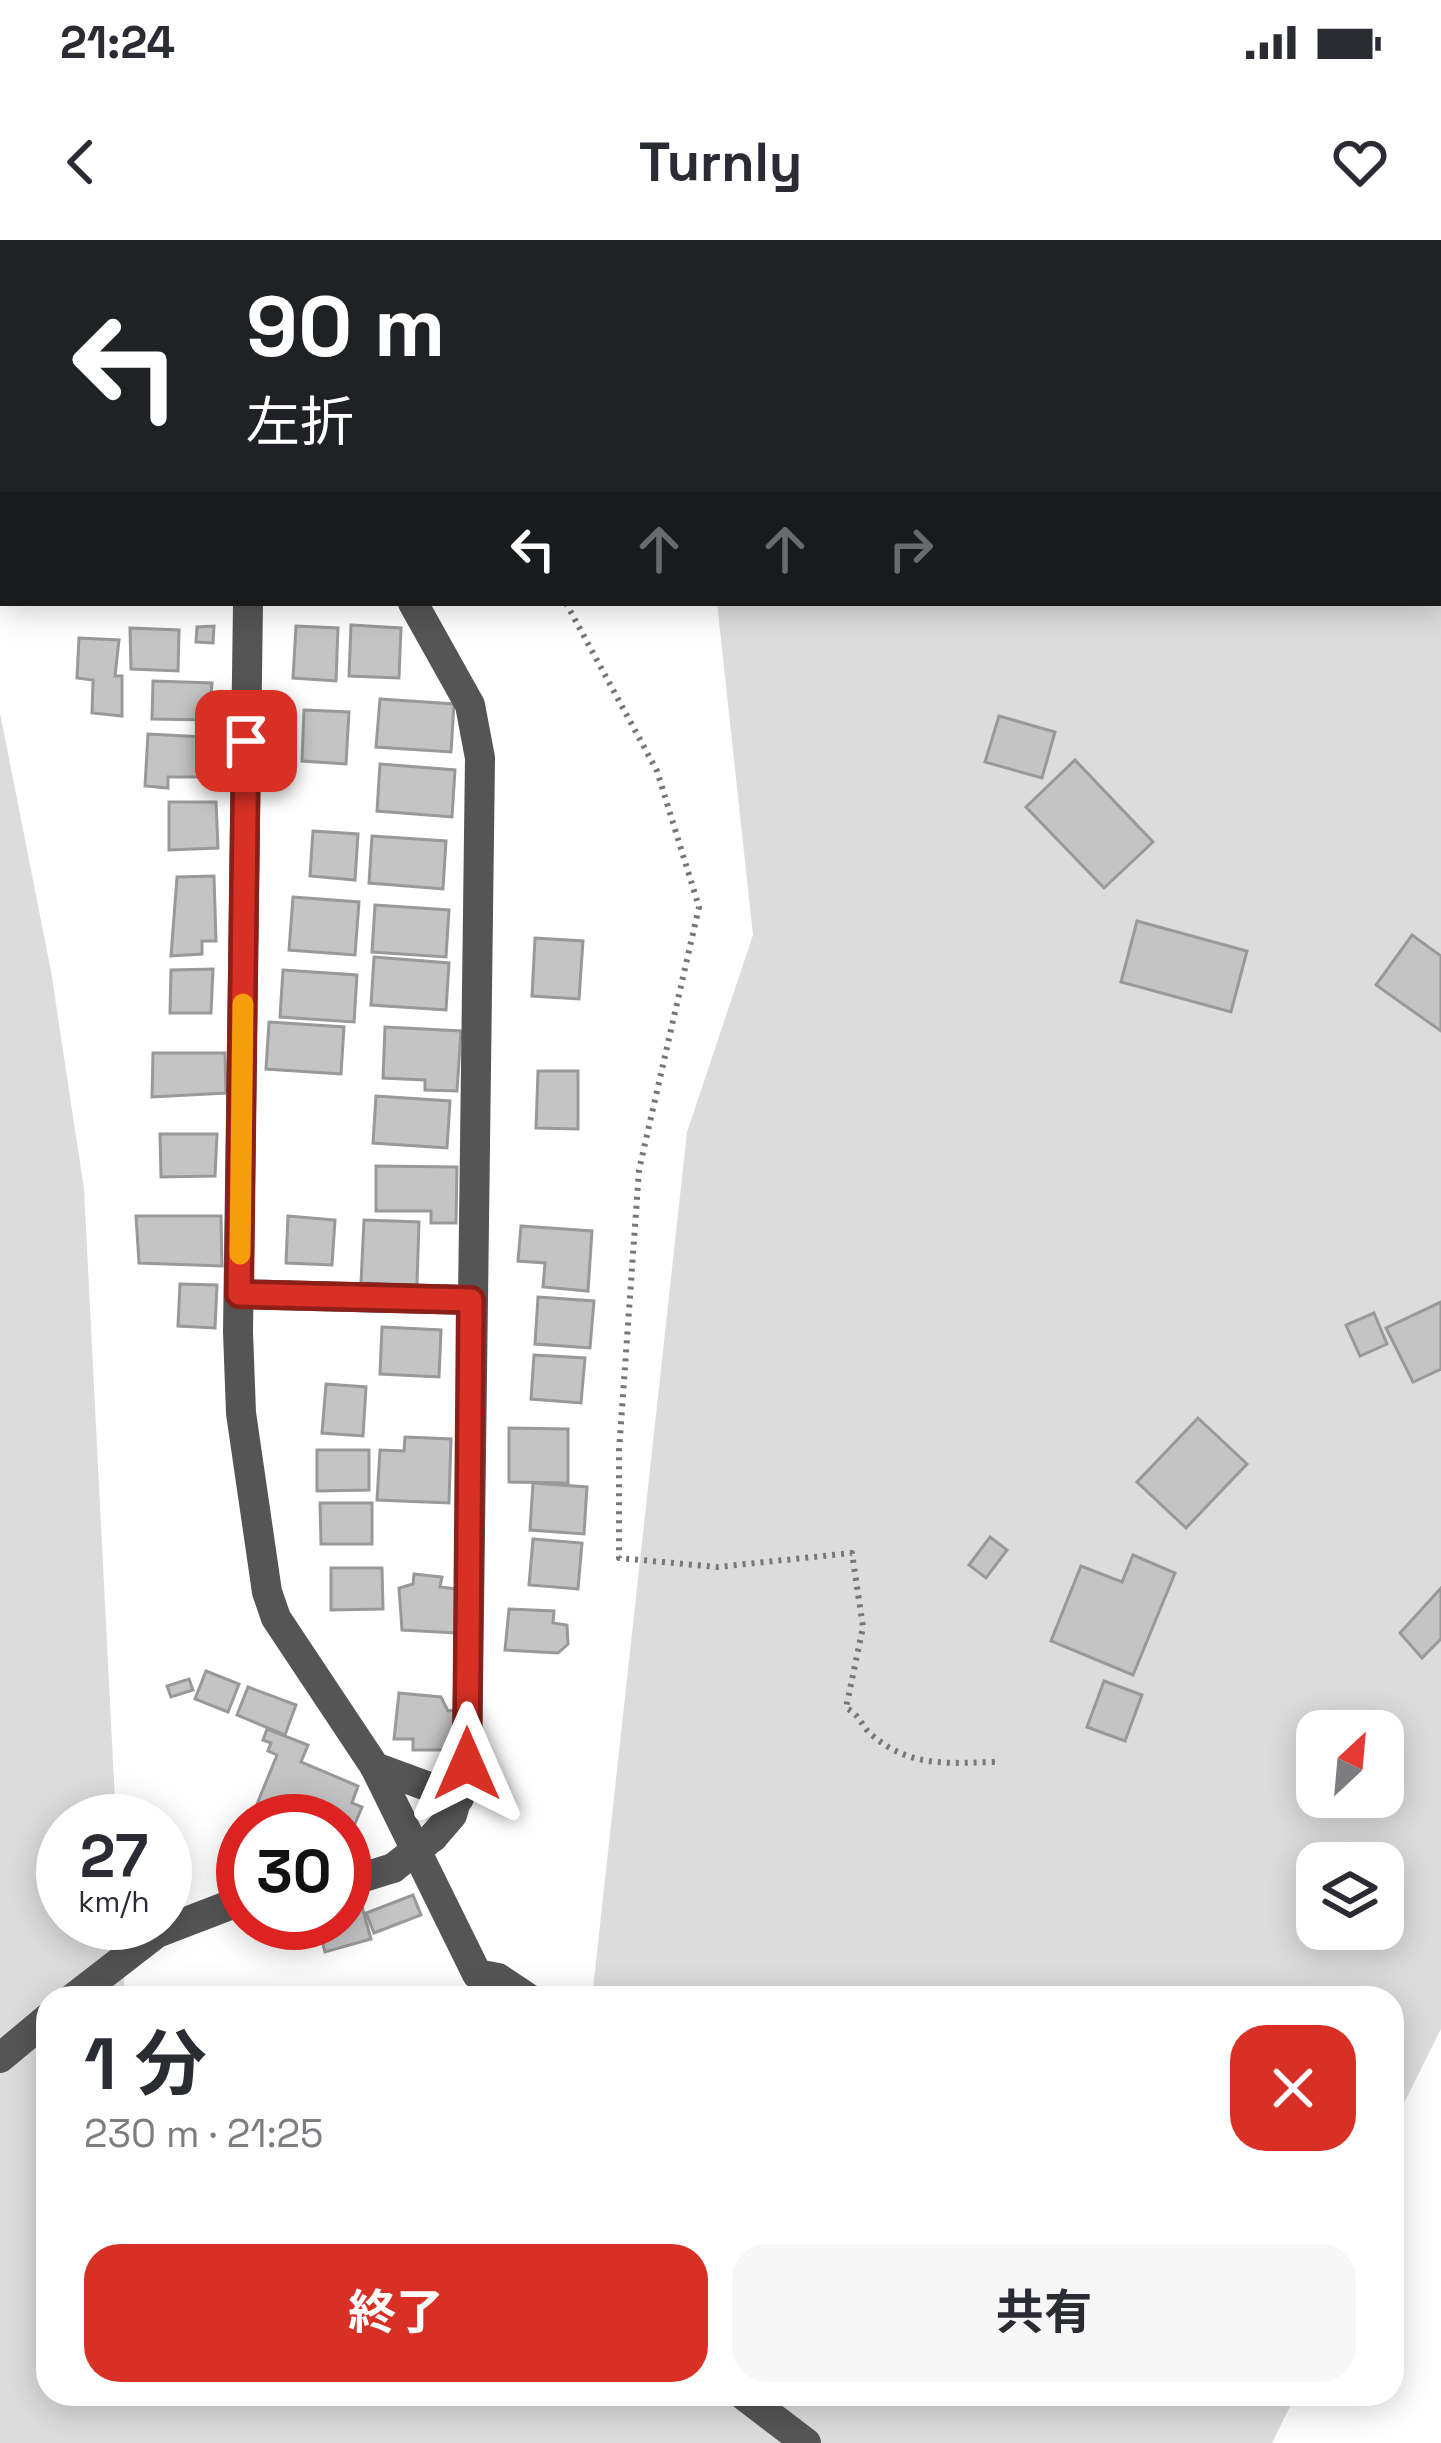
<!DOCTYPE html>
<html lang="ja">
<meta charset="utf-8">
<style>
:root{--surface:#fff;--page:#f7f7f7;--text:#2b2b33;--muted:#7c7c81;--accent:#d93025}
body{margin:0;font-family:"Space Grotesk","Noto Sans JP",sans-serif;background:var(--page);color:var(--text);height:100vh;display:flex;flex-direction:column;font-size:45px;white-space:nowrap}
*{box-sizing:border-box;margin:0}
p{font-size:39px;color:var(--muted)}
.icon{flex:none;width:66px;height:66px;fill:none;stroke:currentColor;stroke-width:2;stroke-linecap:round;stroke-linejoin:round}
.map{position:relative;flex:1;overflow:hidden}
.sheet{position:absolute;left:36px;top:1746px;width:1368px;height:420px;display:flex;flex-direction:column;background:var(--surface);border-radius:36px;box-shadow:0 6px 30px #0003}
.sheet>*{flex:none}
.top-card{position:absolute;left:0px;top:0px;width:1443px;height:366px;box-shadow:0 6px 30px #0003;background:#202124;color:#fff;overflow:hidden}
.needle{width:78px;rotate:26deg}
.fabs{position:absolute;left:1296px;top:1470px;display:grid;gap:24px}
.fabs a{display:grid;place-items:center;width:108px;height:108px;border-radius:24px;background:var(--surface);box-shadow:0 6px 30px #0003;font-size:60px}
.speed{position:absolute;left:36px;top:1554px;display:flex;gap:24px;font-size:60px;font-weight:700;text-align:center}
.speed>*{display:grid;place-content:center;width:156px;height:156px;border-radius:50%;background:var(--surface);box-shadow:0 6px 30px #0003;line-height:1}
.speed small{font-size:30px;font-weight:400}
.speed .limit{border:18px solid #d22;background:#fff;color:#111}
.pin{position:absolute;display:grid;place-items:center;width:102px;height:102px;color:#fff;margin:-51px;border-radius:24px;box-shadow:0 6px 18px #0006}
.me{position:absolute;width:132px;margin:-66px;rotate:0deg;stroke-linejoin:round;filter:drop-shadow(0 0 9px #0008)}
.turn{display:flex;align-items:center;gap:42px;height:252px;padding:0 48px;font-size:54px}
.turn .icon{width:156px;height:156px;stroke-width:2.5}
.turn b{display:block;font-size:84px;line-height:102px}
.lanes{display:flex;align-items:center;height:114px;padding:0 48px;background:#0003;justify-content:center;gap:60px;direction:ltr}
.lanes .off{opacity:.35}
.round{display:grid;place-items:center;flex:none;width:126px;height:126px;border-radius:36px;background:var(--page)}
.head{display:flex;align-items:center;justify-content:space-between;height:204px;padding:0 48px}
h1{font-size:72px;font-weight:700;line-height:90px}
.cta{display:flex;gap:24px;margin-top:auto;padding:24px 48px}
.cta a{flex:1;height:138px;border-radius:36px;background:var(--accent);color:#fff;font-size:48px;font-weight:700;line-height:138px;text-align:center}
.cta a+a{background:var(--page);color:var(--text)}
.status{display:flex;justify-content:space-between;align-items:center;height:84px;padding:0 60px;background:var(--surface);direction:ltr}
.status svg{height:33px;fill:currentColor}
header{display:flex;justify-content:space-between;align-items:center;height:156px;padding:0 48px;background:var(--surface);font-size:54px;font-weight:700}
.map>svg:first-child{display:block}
</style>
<div class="status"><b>21:24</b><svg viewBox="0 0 49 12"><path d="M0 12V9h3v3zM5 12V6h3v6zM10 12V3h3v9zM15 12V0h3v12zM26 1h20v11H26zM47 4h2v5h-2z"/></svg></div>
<header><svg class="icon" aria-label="back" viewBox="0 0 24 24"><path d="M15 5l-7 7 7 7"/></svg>Turnly<svg class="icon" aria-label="heart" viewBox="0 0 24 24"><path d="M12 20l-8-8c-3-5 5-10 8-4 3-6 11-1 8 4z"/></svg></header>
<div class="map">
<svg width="1441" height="2203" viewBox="0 0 1441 2203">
<rect width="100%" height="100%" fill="#fff"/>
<!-- green -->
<g fill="#dcdcdc" fill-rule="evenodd">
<path d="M678,0H1441V1789L1392,1887V1758H592L687,892L753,695L717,363H1440V3ZM1317,1491H1383V1557H1317ZM1317,1623H1383V1689H1317Z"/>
<polygon points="0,473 51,731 84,949 116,1581 63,1581 63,1683 121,1683 125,1758 48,1758 48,2154 1296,2154 1272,2203 0,2203"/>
</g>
<!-- building -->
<g fill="#c4c4c4" stroke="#999" stroke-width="3">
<polygon points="351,385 401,388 399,438 349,436"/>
<polygon points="214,386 213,403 196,402 197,387"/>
<polygon points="296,386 338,388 336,441 293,438"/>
<polygon points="130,388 179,390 178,431 131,429"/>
<polygon points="79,398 119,400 115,436 122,436 122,476 92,473 93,440 77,438"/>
<polygon points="153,441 212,443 209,480 152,479"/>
<polygon points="380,459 454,464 451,512 376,507"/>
<polygon points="304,470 349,472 346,524 302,521"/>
<polygon points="999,476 1055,492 1042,538 985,522"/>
<polygon points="148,494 203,497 199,537 168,537 168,548 145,546"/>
<polygon points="1075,520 1153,602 1104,648 1026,567"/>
<polygon points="380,524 455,530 452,577 377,571"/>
<polygon points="169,562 216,562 218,608 169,610"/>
<polygon points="313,591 358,594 355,640 310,636"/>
<polygon points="372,596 446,601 443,649 369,643"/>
<polygon points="214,636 216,701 202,701 202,714 171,716 177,637"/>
<polygon points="293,657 359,662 355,715 289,710"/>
<polygon points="375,665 449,670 446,717 372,712"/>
<polygon points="1137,681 1247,711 1231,772 1121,742"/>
<polygon points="1412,695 1441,716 1441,791 1376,745"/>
<polygon points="535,698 583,701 579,759 532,756"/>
<polygon points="374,717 449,723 446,770 371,765"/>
<polygon points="213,729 211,773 170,773 171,730"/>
<polygon points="283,730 357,735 354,782 280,777"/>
<polygon points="269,782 344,787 341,834 266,829"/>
<polygon points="385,787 461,791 457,851 425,850 425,840 383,838"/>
<polygon points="153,813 225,813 226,853 152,857"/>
<polygon points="538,831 578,831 578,889 536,888"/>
<polygon points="376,856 450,861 447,908 373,903"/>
<polygon points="160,894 217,894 215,936 161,937"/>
<polygon points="376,926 457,927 456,983 431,983 431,971 376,971"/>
<polygon points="136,976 221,976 222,1026 139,1023"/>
<polygon points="288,976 335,980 332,1025 286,1023"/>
<polygon points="364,980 419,982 417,1045 361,1043"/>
<polygon points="521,986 592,991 588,1051 543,1047 545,1023 518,1021"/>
<polygon points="180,1044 217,1045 215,1088 178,1086"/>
<polygon points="538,1057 594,1061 590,1108 535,1104"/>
<polygon points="1441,1062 1441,1129 1413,1142 1386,1088"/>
<polygon points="1374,1073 1387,1104 1360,1116 1346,1085"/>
<polygon points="382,1087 441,1090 439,1137 380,1134"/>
<polygon points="534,1115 585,1118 581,1163 531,1159"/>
<polygon points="326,1144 366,1147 363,1196 322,1193"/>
<polygon points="1198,1178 1247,1224 1186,1288 1137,1242"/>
<polygon points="509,1188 568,1189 568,1243 509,1242"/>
<polygon points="405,1197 451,1199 449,1263 377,1260 380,1210 404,1211"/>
<polygon points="317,1210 369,1210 369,1250 317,1251"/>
<polygon points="533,1243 587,1247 584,1294 530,1290"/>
<polygon points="320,1263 372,1263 372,1304 321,1304"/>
<polygon points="990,1297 1007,1310 986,1338 969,1325"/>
<polygon points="533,1299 582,1303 578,1349 529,1345"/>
<polygon points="1133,1315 1175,1333 1133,1435 1051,1401 1081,1326 1122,1342"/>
<polygon points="331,1328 382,1328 383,1369 331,1370"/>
<polygon points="414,1334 442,1337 440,1347 458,1349 456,1393 402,1390 399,1348 413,1344"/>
<polygon points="1441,1348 1441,1399 1422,1418 1400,1393"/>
<polygon points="509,1369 554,1371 553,1383 567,1385 568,1404 558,1413 505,1410"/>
<polygon points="206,1431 239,1444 228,1472 195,1459"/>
<polygon points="189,1439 193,1450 171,1457 167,1446"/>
<polygon points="1104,1441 1142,1455 1125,1501 1087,1487"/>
<polygon points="248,1447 296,1465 285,1495 237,1475"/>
<polygon points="399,1453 441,1457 448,1471 458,1470 461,1510 413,1510 413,1499 394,1499"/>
<polygon points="267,1489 308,1505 301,1522 358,1546 352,1563 362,1567 349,1598 345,1581 297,1577 284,1581 255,1569 277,1515 268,1511 271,1503 263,1500"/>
<polygon points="413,1655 421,1675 374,1693 366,1673"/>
<polygon points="362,1667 371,1699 325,1712 321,1697 295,1705 290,1687 345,1683 345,1671"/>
</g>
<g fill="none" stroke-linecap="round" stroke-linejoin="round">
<!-- path -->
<g stroke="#777" stroke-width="6" stroke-dasharray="3 6" stroke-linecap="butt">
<polyline points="656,3 657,0"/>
<path d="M566,363L657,531L699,667L639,930L619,1211V1318L717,1327L852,1313L863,1387L846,1468C861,1475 861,1487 873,1496C911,1528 950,1523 995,1522"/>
</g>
<!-- minor -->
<g stroke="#555" stroke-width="30">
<polyline points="6,3 6,0"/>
<polyline points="253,3 253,0"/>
<polyline points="503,3 503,0"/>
<polyline points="3,153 3,278"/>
<polyline points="248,363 238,1092 241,1173 267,1352 276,1378 375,1527 459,1558"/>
<polyline points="413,363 470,465 480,518 467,1524 452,1575 433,1597"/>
<polyline points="239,1054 471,1060"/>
<polyline points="375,1527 477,1734 498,1738 528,1758"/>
<polyline points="345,1643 393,1628"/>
<polyline points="73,1758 157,1693 243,1660"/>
<polyline points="0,1818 48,1778"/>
<polyline points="742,2154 806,2203"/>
</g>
<!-- minor-bridge -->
<polyline stroke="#555" stroke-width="30" points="393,1628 433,1597"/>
</g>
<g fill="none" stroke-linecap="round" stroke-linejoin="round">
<defs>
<polyline id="route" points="246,501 239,1054 471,1060 467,1524"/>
</defs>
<!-- route casing -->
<use href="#route" stroke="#8d1f18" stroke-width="30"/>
<!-- route -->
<use href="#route" stroke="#d93025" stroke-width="21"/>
<!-- slow -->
<polyline stroke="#f59e0b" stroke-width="21" points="240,1014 243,764"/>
</g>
</svg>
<div class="fabs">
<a><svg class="needle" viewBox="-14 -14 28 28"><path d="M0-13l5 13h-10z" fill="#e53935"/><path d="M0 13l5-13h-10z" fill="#7c7c81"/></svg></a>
<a><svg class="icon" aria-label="layers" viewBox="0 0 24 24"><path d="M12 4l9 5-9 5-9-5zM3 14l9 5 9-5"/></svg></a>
</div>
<div class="speed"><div>27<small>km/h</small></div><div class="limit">30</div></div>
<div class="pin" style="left:246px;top:501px;background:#d93025"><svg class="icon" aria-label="arrive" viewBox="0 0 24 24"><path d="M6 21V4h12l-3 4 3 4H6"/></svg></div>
<svg class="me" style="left:467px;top:1524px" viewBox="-20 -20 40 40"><path d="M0-17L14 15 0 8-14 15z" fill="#d93025" stroke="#fff" stroke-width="4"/></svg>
<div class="top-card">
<div class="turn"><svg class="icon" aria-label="left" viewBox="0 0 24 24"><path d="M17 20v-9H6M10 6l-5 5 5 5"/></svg><div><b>90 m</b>左折</div></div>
<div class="lanes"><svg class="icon" aria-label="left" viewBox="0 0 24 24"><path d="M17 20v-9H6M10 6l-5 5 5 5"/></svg><svg class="icon off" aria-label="ahead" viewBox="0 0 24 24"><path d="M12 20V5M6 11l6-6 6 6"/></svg><svg class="icon off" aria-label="ahead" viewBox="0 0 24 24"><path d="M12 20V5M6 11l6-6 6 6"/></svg><svg class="icon off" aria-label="right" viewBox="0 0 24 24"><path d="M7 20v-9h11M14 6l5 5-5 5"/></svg></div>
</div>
<section class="sheet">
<div class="head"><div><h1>1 分</h1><p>230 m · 21:25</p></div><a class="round" style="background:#d93025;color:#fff"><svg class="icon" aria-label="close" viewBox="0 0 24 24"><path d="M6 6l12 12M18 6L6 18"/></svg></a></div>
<div class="cta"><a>終了</a><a>共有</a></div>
</section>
</div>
